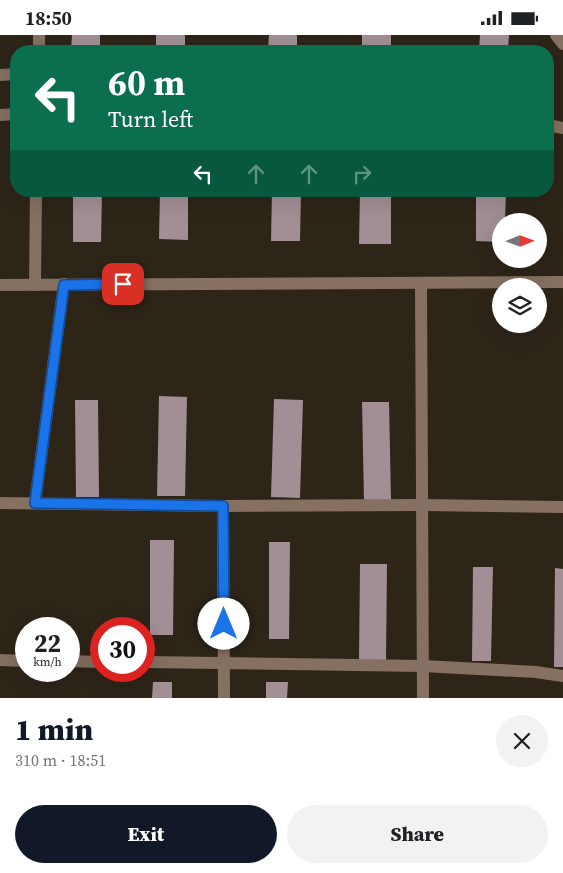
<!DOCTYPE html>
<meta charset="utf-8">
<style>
:root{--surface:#fff;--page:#f2f2f2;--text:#202124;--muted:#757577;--accent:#111827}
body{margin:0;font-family:"Source Serif 4",serif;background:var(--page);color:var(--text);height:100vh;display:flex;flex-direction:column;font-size:19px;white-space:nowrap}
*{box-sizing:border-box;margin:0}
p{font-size:16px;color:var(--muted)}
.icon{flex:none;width:28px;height:28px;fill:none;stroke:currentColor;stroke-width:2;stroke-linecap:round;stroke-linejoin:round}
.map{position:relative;height:663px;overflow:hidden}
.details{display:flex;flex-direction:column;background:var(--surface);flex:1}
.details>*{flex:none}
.hud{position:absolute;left:10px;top:10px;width:544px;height:152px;border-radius:20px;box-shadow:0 5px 20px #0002;background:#0b6e4f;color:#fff;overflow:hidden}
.needle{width:32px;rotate:89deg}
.controls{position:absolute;left:492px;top:178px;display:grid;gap:10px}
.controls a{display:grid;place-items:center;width:55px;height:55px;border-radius:50%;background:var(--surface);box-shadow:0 5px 20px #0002;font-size:25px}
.speed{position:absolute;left:15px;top:582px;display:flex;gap:10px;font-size:25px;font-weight:700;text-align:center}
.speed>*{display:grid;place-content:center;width:65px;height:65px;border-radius:50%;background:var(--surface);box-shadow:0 5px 20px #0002;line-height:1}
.speed small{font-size:12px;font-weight:400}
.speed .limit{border:8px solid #d22;background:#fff;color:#111}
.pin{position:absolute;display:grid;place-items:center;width:42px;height:42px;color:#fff;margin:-21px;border-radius:10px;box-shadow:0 2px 8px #0006}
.me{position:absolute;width:55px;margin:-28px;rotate:0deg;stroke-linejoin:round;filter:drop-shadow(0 0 4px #0008)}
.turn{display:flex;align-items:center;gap:18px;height:105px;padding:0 15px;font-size:22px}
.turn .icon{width:65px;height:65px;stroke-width:2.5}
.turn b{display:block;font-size:35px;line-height:42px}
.lanes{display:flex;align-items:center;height:48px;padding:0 15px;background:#0003;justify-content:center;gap:25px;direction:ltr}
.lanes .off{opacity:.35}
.round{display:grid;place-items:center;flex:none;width:52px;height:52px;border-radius:26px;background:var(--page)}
.overview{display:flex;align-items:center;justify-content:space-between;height:85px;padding:0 15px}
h1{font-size:30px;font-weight:800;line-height:38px;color:var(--accent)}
.cta{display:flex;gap:10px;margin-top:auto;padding:10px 15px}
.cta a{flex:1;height:58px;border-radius:30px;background:var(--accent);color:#fff;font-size:20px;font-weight:800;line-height:58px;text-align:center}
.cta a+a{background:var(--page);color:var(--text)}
.status{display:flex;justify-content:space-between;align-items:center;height:35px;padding:0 25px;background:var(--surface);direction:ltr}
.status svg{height:14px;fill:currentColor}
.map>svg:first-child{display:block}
</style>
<div class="status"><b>18:50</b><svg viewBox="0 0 49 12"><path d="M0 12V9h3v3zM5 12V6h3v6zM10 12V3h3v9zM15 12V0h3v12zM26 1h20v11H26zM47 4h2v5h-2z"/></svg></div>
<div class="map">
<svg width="563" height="663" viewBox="0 0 563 663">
<rect width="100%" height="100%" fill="#2d2518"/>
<!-- building -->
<g fill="#a28e95">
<polygon points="72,0 100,0 100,16 71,16"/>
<rect x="156" y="0" width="29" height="16"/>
<polygon points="269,0 297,0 297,16 268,16"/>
<rect x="362" y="0" width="29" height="16"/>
<polygon points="480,0 509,0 508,16 479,16"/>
<polygon points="73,156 102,156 101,207 73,207"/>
<polygon points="160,156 188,156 188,205 159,204"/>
<polygon points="272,156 301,156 300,206 271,206"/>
<polygon points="360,156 391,156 391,209 359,209"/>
<polygon points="476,156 506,156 505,186 501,186 501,207 476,206"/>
<polygon points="159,361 187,362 185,461 157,461"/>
<polygon points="274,364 303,365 300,463 271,462"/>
<polygon points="75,365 98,365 99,462 76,462"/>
<polygon points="362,367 389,367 391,465 364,466"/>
<polygon points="150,505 174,505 173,600 150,600"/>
<polygon points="269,507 290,507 289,604 269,604"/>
<polygon points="360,529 387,529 386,627 359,626"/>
<polygon points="473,532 493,532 491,626 472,626"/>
<polygon points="555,533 563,534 563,632 554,632"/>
<polygon points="153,647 172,647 172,663 152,663"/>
<polygon points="266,647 288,647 287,663 266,663"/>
</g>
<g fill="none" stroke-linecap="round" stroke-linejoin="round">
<!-- minor -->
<g stroke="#857061" stroke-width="12">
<polyline points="556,0 563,9"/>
<polyline points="39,16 39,0"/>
<polyline points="0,40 16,39"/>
<polyline points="0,80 16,79"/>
<polyline points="548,90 563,93"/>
<polyline points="421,248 423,663"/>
<polyline points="0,250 563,247"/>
<polyline points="35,250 36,156"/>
<polyline points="0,468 223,471 422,470 563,472"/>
<polyline points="35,468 64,249"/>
<polyline points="223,471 224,663"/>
<polyline points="0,625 26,626"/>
<polyline points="69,626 101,627"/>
<polyline points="144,627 423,631 536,637 563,641"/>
</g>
</g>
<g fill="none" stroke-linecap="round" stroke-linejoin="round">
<defs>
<polyline id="route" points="123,249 64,250 35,468 223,471 224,589"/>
</defs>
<!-- route casing -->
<use href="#route" stroke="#114b97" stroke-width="12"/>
<!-- route -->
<use href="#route" stroke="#1a73e8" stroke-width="9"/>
</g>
</svg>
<div class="controls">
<a><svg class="needle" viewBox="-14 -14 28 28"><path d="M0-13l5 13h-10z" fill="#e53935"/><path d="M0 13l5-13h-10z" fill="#757577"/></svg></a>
<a><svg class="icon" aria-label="layers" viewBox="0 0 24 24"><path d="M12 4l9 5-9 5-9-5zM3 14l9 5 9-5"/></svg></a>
</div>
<div class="speed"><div>22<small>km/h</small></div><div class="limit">30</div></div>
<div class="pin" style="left:123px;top:249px;background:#d93025"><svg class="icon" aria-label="arrive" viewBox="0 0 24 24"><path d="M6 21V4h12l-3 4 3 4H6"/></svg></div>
<svg class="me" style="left:224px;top:589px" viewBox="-20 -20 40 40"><circle r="19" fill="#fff"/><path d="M0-13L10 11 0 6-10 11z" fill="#1a73e8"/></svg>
<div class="hud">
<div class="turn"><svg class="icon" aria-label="left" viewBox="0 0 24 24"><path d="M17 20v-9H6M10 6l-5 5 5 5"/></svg><div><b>60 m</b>Turn left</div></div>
<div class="lanes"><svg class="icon" aria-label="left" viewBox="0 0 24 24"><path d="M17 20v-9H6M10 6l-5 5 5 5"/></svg><svg class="icon off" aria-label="ahead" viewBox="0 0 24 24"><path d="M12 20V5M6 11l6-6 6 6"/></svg><svg class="icon off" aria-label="ahead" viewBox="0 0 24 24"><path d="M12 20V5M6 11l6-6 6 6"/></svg><svg class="icon off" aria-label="right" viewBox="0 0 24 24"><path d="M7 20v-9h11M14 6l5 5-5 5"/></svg></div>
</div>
</div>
<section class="details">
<div class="overview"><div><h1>1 min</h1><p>310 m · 18:51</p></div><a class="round"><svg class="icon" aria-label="close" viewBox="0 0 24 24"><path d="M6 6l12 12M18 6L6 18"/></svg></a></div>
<div class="cta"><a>Exit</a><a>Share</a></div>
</section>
